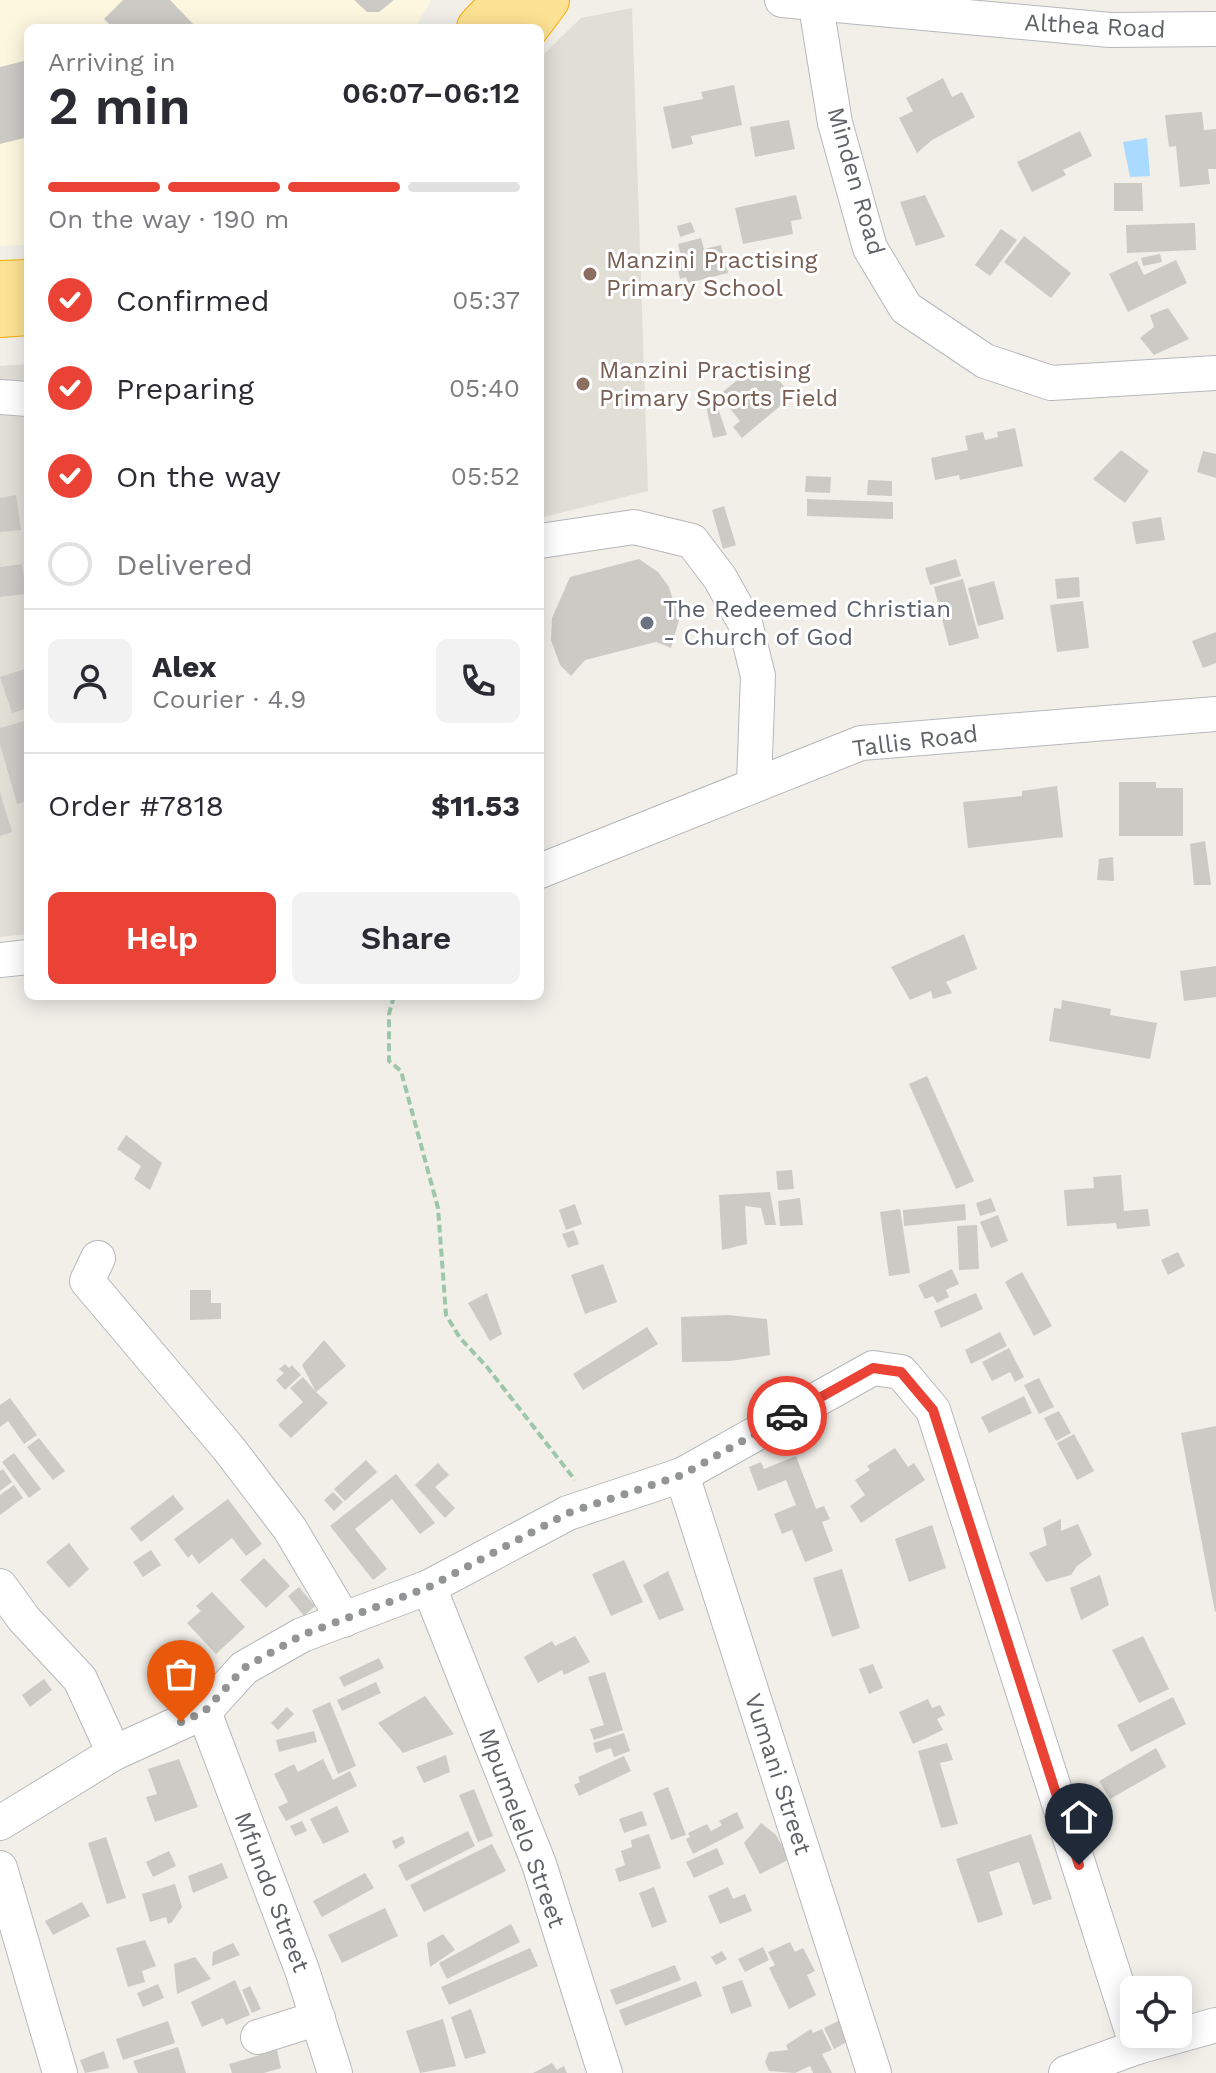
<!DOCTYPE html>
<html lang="en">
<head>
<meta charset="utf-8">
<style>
  :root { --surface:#fff; --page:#f2f2f3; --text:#2b2b33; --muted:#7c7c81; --line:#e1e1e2; --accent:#ea4335 }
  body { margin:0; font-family:"Work Sans",sans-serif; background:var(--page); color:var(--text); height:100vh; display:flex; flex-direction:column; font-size:30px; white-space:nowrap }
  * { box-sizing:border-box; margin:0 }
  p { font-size:26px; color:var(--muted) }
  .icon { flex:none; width:44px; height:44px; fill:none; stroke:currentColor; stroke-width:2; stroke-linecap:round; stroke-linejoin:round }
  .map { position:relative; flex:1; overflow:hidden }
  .side { position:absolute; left:24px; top:24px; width:520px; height:976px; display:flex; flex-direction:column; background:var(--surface); border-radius:12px; box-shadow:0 4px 20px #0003 }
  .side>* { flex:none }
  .tools { position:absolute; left:1120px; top:1976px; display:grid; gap:16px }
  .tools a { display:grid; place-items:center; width:72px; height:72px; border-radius:12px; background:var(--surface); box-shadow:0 4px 20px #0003; font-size:40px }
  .pin { position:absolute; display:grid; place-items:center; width:68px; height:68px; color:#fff; margin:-82px -34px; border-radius:50% 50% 50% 0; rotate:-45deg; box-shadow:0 0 8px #0007 }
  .pin .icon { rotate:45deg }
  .courier { position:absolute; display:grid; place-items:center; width:80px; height:80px; margin:-40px; border:6px solid #ea4335; border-radius:50%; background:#fff; color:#222; box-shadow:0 2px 10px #0007 }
  .overview em { font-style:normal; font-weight:600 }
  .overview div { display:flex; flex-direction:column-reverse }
  .overview { display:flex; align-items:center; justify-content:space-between; height:136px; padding:0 24px }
  h1 { font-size:52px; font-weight:600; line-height:60px }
  .bar { display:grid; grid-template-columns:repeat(4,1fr); gap:12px 8px; align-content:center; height:96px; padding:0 24px }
  .bar i { height:10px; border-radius:6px; background:var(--line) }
  .bar .current { background:var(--accent) }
  .bar p { grid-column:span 4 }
  .line { display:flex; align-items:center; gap:20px; padding:0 24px; border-top:2px solid var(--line) }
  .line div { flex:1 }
  .round { display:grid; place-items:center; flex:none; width:84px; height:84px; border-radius:12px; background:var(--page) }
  ol { padding:0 24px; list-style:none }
  li { display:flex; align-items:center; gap:24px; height:88px }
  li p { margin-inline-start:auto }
  li .icon { padding:8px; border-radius:50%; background:var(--accent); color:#fff; stroke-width:4 }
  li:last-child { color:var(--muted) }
  li i { width:44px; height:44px; border:4px solid var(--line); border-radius:50% }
  .button { display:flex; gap:16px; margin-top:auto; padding:16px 24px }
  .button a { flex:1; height:92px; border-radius:12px; background:var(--accent); color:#fff; font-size:32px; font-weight:600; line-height:92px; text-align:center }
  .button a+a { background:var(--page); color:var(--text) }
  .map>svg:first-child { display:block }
  .commercial { fill:#fef7e0 }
  .education { fill:#e1ded6 }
  .water { fill:#aadaff }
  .building { fill:#cccac5 }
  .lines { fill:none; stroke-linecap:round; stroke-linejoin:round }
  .minor-casing { stroke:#b5b8bc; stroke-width:36 }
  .highway-casing { stroke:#f9ab00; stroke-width:46 }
  .path { stroke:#9cc7a9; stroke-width:4; stroke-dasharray:8 4; stroke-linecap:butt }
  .minor { stroke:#fff; stroke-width:34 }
  .highway { stroke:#fde293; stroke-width:44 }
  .done { stroke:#929495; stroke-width:8; stroke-dasharray:0 14.4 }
  .route { stroke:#ea4335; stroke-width:10 }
  .education-dot { fill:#8d6e63; stroke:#fff; stroke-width:3 }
  .worship-dot { fill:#6b7280; stroke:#fff; stroke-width:3 }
  .labels { text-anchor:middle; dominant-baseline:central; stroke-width:6; stroke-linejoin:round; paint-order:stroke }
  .street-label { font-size:24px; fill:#5f6368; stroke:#fff }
  .education-label { font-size:24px; fill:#785e54; stroke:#fff; text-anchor:start }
  .worship-label { font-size:24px; fill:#5b616d; stroke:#fff; text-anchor:start }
</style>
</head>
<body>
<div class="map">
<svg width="1216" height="2073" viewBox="0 0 1216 2073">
  <rect width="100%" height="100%" fill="#f1efe8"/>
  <polygon class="commercial" points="0,0 431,0 415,28 28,28 28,245 0,246"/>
  <g class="education">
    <polygon points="632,8 648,491 540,518 540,58 581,18"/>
    <polygon points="28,364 28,934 0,937 0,366"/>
  </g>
  <polygon class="water" points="1147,138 1150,176 1130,177 1123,142"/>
  <g class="building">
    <polygon points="123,0 170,0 197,28 113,28 104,19"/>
    <polygon points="354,0 394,0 379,12 367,12"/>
    <polygon points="28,60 28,137 0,144 0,67"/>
    <polygon points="943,78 952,97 962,92 975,117 932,140 917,153 899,118 913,111 906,98"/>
    <polygon points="734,85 742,125 691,136 693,144 672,149 663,107 703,99 701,92"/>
    <polygon points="1202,112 1204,130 1216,129 1216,169 1208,169 1210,184 1180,187 1176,146 1169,147 1165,115"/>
    <polygon points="789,120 795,149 755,157 750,127"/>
    <polygon points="1080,131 1092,156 1063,170 1066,175 1032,192 1017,162"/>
    <polygon points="1114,183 1142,183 1143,211 1114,211"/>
    <polygon points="796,195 802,219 791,221 793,234 743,244 735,208"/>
    <polygon points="925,195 945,237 916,246 900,202"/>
    <polygon points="691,222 695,232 680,237 677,226"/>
    <polygon points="1195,223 1196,250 1127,253 1126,225"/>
    <polygon points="1001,229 1017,240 990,276 975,265"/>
    <polygon points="1024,236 1071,273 1051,298 1004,262"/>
    <polygon points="701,238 704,249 721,245 728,273 688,283 686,277 680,279 675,258 681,256 678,244"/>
    <polygon points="1160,254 1162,262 1143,266 1141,258"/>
    <polygon points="1176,260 1187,283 1128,312 1109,274 1137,261 1144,275"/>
    <polygon points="1168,308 1189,339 1154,355 1140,338 1154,327 1150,315"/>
    <polygon points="762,360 792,396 742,438 733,427 740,421 719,395"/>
    <polygon points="715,399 727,435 713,438 705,401"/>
    <polygon points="1015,428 1023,466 960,480 959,475 935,480 931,458 968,450 965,436 983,432 985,440 998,437 997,432"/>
    <polygon points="1121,450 1149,471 1125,503 1093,479"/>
    <polygon points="1203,451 1216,454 1216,478 1197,472"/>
    <polygon points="806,476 831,477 830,493 805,492"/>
    <polygon points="868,480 892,481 892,496 867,495"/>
    <polygon points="16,495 21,530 0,532 0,498"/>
    <polygon points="807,499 893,502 893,519 807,516"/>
    <polygon points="724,506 736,545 723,549 712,510"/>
    <polygon points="1161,517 1165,540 1136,544 1132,522"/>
    <polygon points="639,559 658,572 669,587 679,620 671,648 656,642 585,660 571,676 560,665 551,640 552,618 570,577"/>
    <polygon points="956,559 961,576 930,585 925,568"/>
    <polygon points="22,564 26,594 0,597 0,567"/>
    <polygon points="1079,577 1080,597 1057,599 1055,579"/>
    <polygon points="963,579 979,638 949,646 934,587"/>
    <polygon points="994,581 1004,619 978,626 968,588"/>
    <polygon points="1083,601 1089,648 1057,652 1050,605"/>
    <polygon points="1216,632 1216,663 1203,668 1192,641"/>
    <polygon points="28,668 28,708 12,713 0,677"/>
    <polygon points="28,720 28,801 17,804 0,744 0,728"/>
    <polygon points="1119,782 1156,782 1156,788 1183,788 1183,836 1119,836"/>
    <polygon points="1057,786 1063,837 968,848 963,802 1022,796 1022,791"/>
    <polygon points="0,792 12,832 0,836"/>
    <polygon points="1205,841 1211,885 1194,885 1190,844"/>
    <polygon points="1113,857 1114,881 1097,880 1099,859"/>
    <polygon points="964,934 977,969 946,982 952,993 933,999 931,991 910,1000 891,967"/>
    <polygon points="1216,966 1216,997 1184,1001 1180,971"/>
    <polygon points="1062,1000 1111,1009 1110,1015 1157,1023 1150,1059 1049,1041 1054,1008 1061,1009"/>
    <polygon points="927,1076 974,1181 956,1189 909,1084"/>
    <polygon points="126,1135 162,1163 150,1190 134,1179 141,1166 117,1149"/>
    <polygon points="792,1170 794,1189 778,1190 776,1171"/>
    <polygon points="1121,1175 1124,1211 1148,1209 1150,1226 1117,1229 1116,1223 1067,1226 1064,1190 1094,1188 1093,1177"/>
    <polygon points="770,1192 776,1225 765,1225 761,1208 745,1206 747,1244 722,1250 719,1195"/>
    <polygon points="800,1198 803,1225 780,1226 778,1201"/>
    <polygon points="991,1198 996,1211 980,1216 976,1203"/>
    <polygon points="575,1204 582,1224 566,1230 559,1210"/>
    <polygon points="965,1204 966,1220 904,1226 903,1210"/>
    <polygon points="900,1209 910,1273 889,1276 880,1212"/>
    <polygon points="998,1215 1008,1241 991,1248 980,1222"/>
    <polygon points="977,1225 979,1269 959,1270 957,1226"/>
    <polygon points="574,1230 579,1244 568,1248 562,1234"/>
    <polygon points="1178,1252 1185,1266 1168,1275 1161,1260"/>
    <polygon points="603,1264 617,1302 585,1314 571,1275"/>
    <polygon points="952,1269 959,1284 946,1290 949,1297 937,1303 933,1296 925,1299 918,1285"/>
    <polygon points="1022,1272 1052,1326 1034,1336 1005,1282"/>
    <polygon points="190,1290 211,1290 211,1303 221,1303 221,1319 190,1320"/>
    <polygon points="487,1293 502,1334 490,1341 468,1303"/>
    <polygon points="976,1293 983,1309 941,1328 934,1311"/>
    <polygon points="728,1315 767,1319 770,1355 730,1361 682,1362 681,1317"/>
    <polygon points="647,1327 658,1344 583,1390 573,1374"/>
    <polygon points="1000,1332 1007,1346 971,1364 965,1350"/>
    <polygon points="324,1340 346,1366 316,1392 328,1403 291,1438 278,1425 303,1402 290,1388 303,1377 316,1392 302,1365"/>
    <polygon points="1009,1348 1024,1377 1015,1382 1010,1372 992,1381 982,1362"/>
    <polygon points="285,1364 289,1368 292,1365 301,1375 285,1390 276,1380 284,1373 279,1369"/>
    <polygon points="1039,1378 1054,1407 1039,1414 1024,1385"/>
    <polygon points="1024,1396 1032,1413 989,1433 981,1417"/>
    <polygon points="10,1398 37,1435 24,1444 8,1421 0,1427 0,1405"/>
    <polygon points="1059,1411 1071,1433 1056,1441 1044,1418"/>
    <polygon points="1216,1426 1216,1611 1215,1612 1181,1433"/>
    <polygon points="1074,1434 1094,1471 1077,1480 1057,1443"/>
    <polygon points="39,1438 65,1471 53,1480 27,1447"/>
    <polygon points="895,1448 908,1467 914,1463 925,1480 861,1523 850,1506 865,1495 855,1480 870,1470 867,1466"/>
    <polygon points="14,1453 41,1489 29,1498 2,1462"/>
    <polygon points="796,1456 816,1509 824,1506 830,1519 822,1522 833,1551 805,1562 792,1530 782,1534 774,1514 796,1505 786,1480 758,1491 749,1467 761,1462 764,1469"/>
    <polygon points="366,1460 377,1472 345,1501 334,1489"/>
    <polygon points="438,1463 449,1475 435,1487 455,1508 445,1518 415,1485"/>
    <polygon points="3,1469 12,1482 0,1491 0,1471"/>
    <polygon points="396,1474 435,1523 420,1534 392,1499 355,1529 387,1569 373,1580 330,1526"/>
    <polygon points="14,1485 23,1498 0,1515 0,1495"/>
    <polygon points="333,1492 343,1502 334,1511 324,1500"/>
    <polygon points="173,1495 184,1509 141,1542 130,1528"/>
    <polygon points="228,1499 262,1544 246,1556 232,1538 199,1564 192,1554 188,1558 174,1539"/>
    <polygon points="1061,1519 1061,1531 1078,1524 1092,1555 1077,1566 1071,1575 1046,1582 1029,1553 1047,1545 1043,1528"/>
    <polygon points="932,1525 946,1568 909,1582 895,1539"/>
    <polygon points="69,1543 89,1569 69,1588 46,1562"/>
    <polygon points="151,1550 161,1565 143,1577 133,1562"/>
    <polygon points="264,1558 290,1586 266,1608 240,1580"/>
    <polygon points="624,1560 643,1602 611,1616 592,1574"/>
    <polygon points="842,1569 860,1628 832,1637 813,1578"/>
    <polygon points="668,1571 684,1610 659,1620 643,1585"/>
    <polygon points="1100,1575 1109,1605 1081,1620 1070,1588"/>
    <polygon points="299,1587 315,1606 304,1616 288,1596"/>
    <polygon points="212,1592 245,1627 216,1654 187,1623 201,1611 196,1606"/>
    <polygon points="575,1636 590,1662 564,1675 562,1670 538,1683 524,1657 552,1641 555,1646"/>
    <polygon points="1143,1636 1169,1689 1139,1703 1112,1650"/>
    <polygon points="379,1658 384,1668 344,1687 339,1677"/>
    <polygon points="873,1664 883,1688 869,1694 859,1669"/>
    <polygon points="605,1672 623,1730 594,1740 590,1729 604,1725 588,1677"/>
    <polygon points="44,1679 52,1690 30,1707 22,1695"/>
    <polygon points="376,1682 381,1693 342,1711 337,1700"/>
    <polygon points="425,1696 454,1734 403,1753 378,1723"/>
    <polygon points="1173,1697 1186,1724 1131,1752 1117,1725"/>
    <polygon points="928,1699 932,1708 940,1705 945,1715 937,1719 943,1730 913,1744 899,1712"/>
    <polygon points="330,1702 356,1766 338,1774 312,1710"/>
    <polygon points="287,1707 294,1714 278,1730 271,1723"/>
    <polygon points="314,1731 317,1742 279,1752 276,1740"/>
    <polygon points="624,1733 630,1751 614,1757 611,1748 596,1753 593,1743"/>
    <polygon points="947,1743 953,1760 940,1763 958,1824 941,1828 918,1751"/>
    <polygon points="1156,1748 1166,1767 1110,1799 1099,1781"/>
    <polygon points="446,1755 450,1772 424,1783 416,1767"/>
    <polygon points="624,1756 631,1771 579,1796 574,1785 580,1782 578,1777"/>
    <polygon points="179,1759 198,1807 155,1822 146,1797 157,1794 148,1769"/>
    <polygon points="323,1759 333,1780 350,1771 357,1786 286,1821 278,1807 288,1802 274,1774 294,1764 298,1772"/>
    <polygon points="668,1787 686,1835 671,1840 653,1793"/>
    <polygon points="474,1789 493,1836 478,1842 459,1795"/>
    <polygon points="337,1806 349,1832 323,1844 310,1819"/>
    <polygon points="642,1811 647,1825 624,1833 619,1819"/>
    <polygon points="737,1812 744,1828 693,1854 686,1839 690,1837 688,1833 707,1824 711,1831 722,1825 719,1821"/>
    <polygon points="302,1821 307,1831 295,1836 290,1826"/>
    <polygon points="761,1823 776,1835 790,1859 760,1874 744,1843"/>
    <polygon points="468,1831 475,1846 406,1881 398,1865"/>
    <polygon points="649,1834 661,1868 619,1882 615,1869 625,1865 621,1851 632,1847 631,1840"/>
    <polygon points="1031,1834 1052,1899 1033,1905 1019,1862 989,1872 1003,1915 978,1923 956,1859"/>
    <polygon points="403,1836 405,1843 395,1849 392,1841"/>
    <polygon points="106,1837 126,1898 107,1904 88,1843"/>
    <polygon points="492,1844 506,1871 424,1912 410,1885"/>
    <polygon points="717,1848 724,1864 694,1878 686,1862"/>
    <polygon points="169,1851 176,1866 153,1877 146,1862"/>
    <polygon points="222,1863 228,1878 193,1893 188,1876"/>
    <polygon points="365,1873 374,1888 322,1917 313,1901"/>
    <polygon points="175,1884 182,1907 172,1922 168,1924 166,1917 150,1922 142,1894"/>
    <polygon points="654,1887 667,1922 652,1928 639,1893"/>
    <polygon points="728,1887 733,1899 745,1894 752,1911 720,1924 708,1896"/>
    <polygon points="82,1902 90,1916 53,1935 45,1921"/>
    <polygon points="385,1908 398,1936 342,1963 328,1935"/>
    <polygon points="511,1924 520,1942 447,1979 439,1963"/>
    <polygon points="443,1934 455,1950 430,1967 427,1943"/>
    <polygon points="145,1940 156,1966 142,1971 145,1982 128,1987 116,1948"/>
    <polygon points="790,1942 795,1952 803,1948 815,1971 807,1975 816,1995 789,2009 769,1968 775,1965 768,1952"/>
    <polygon points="233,1943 240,1955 212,1966 213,1952"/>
    <polygon points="763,1947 769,1960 745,1972 738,1959"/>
    <polygon points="530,1948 538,1966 449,2005 441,1987"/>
    <polygon points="722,1951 727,1959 716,1965 711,1957"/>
    <polygon points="195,1957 211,1979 177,1994 174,1964"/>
    <polygon points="675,1965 681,1980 616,2005 610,1990"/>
    <polygon points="235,1980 250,2015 226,2025 223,2018 202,2027 191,2002"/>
    <polygon points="742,1980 752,2006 731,2014 722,1987"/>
    <polygon points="696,1981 702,1996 625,2026 619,2010"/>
    <polygon points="158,1984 164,1998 143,2007 137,1993"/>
    <polygon points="250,1986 261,2009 252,2013 242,1990"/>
    <polygon points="471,2009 486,2053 465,2059 451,2017"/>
    <polygon points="443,2019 456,2066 420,2073 406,2031"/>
    <polygon points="840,2020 847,2042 834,2049 824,2028"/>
    <polygon points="168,2021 175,2043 123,2060 116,2039"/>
    <polygon points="811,2029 813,2033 822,2029 832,2050 822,2054 832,2073 813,2073 810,2066 795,2073 769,2071 765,2062 769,2052 788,2050 786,2045"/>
    <polygon points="178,2047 186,2073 138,2073 133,2061"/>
    <polygon points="277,2050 281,2068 264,2073 232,2073 229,2064"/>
    <polygon points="104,2051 109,2068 85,2073 80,2060"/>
    <polygon points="552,2063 557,2070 564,2066 567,2073 533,2073"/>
  </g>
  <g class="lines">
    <g class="minor-casing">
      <g id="minor">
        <polyline points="782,0 1110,30 1216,29"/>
        <polyline points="816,6 835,123 870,248 906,308 985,361 1051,383 1216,373"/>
        <polyline points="0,397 28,399"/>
        <polyline points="540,541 634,527 692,541 720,578 745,623 758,676 754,784"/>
        <polyline points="540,871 861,743 1216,714"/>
        <polyline points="0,960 28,957"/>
        <polyline points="98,1258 87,1281 229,1449 290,1529 344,1620"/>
        <polyline points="682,1475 874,2073"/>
        <polyline points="0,1586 24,1619 80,1679 114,1753"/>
        <polyline points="429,1587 539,1864 605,2073"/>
        <polyline points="204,1712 302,1970 335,2073"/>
        <polyline points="0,1823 114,1753 204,1712 244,1668 302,1635 429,1587 568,1513 682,1475 873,1368 901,1372 933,1410 1137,2047"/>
        <polyline points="0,1868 60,2073"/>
        <polyline points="258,2037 318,2018"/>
        <polyline points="1066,2073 1137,2047 1216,2025"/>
      </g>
    </g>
    <g class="highway-casing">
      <g id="highway">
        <polyline points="479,28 505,0"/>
        <polyline points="526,28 547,0"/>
        <polyline points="0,283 28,282"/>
        <polyline points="0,315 28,313"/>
      </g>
    </g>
    <polyline class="path" points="394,996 389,1014 389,1061 401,1071 438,1208 446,1315 460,1338 487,1367 575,1480"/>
    <use href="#minor" class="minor"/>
    <use href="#highway" class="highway"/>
  </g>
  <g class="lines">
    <polyline class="done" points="181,1722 204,1712 244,1668 302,1635 429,1587 568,1513 682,1475 787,1416"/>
    <polyline class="route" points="787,1416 873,1368 901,1372 933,1410 1079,1865"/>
  </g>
  <g class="education-dot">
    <circle cx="590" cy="274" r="8"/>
    <circle cx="583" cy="384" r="8"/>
  </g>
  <circle class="worship-dot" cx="647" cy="623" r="8"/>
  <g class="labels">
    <g class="street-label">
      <text transform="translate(1095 26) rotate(3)">Althea Road</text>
      <text transform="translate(856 181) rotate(74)">Minden Road</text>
      <text transform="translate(915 741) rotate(-7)">Tallis Road</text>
      <text transform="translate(778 1774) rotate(72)">Vumani Street</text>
      <text transform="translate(522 1828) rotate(70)">Mpumelelo Street</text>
      <text transform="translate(272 1892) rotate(69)">Mfundo Street</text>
    </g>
    <g class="education-label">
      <text x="606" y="260">Manzini Practising<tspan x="606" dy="28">Primary School</tspan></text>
      <text x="599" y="370">Manzini Practising<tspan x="599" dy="28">Primary Sports Field</tspan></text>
    </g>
    <g class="worship-label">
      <text x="663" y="609">The Redeemed Christian<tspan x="663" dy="28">- Church of God</tspan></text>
    </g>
  </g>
</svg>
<div class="tools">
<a><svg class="icon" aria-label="locate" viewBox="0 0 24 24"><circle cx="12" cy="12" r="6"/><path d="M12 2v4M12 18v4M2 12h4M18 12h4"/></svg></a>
</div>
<div class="pin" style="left:181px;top:1722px;background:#ea580c"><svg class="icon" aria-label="bag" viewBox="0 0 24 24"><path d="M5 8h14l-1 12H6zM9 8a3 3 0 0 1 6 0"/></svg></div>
<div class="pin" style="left:1079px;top:1865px;background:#1f2937"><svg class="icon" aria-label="home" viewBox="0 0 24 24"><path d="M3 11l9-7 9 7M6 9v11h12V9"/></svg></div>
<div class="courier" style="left:787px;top:1416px"><svg class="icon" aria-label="car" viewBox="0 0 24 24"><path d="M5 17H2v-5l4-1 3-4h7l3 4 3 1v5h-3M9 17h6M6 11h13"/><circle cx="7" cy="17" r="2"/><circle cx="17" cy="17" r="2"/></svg></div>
<section class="side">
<div class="overview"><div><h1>2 min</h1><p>Arriving in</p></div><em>06:07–06:12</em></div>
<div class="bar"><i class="current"></i><i class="current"></i><i class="current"></i><i></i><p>On the way · 190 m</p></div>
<ol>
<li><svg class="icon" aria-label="check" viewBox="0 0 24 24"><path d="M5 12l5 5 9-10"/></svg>Confirmed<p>05:37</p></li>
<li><svg class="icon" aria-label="check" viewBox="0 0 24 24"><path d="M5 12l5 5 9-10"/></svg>Preparing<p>05:40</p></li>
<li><svg class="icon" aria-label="check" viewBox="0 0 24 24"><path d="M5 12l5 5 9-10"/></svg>On the way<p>05:52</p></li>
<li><i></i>Delivered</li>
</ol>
<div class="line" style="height:144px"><a class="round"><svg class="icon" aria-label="person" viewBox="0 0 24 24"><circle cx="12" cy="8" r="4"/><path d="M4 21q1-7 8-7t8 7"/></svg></a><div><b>Alex</b><p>Courier · 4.9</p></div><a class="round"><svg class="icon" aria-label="phone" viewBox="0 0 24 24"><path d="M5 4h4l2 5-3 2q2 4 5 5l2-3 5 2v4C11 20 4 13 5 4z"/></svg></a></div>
<div class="line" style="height:104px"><div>Order #7818</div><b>$11.53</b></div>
<div class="button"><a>Help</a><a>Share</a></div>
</section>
</div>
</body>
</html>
